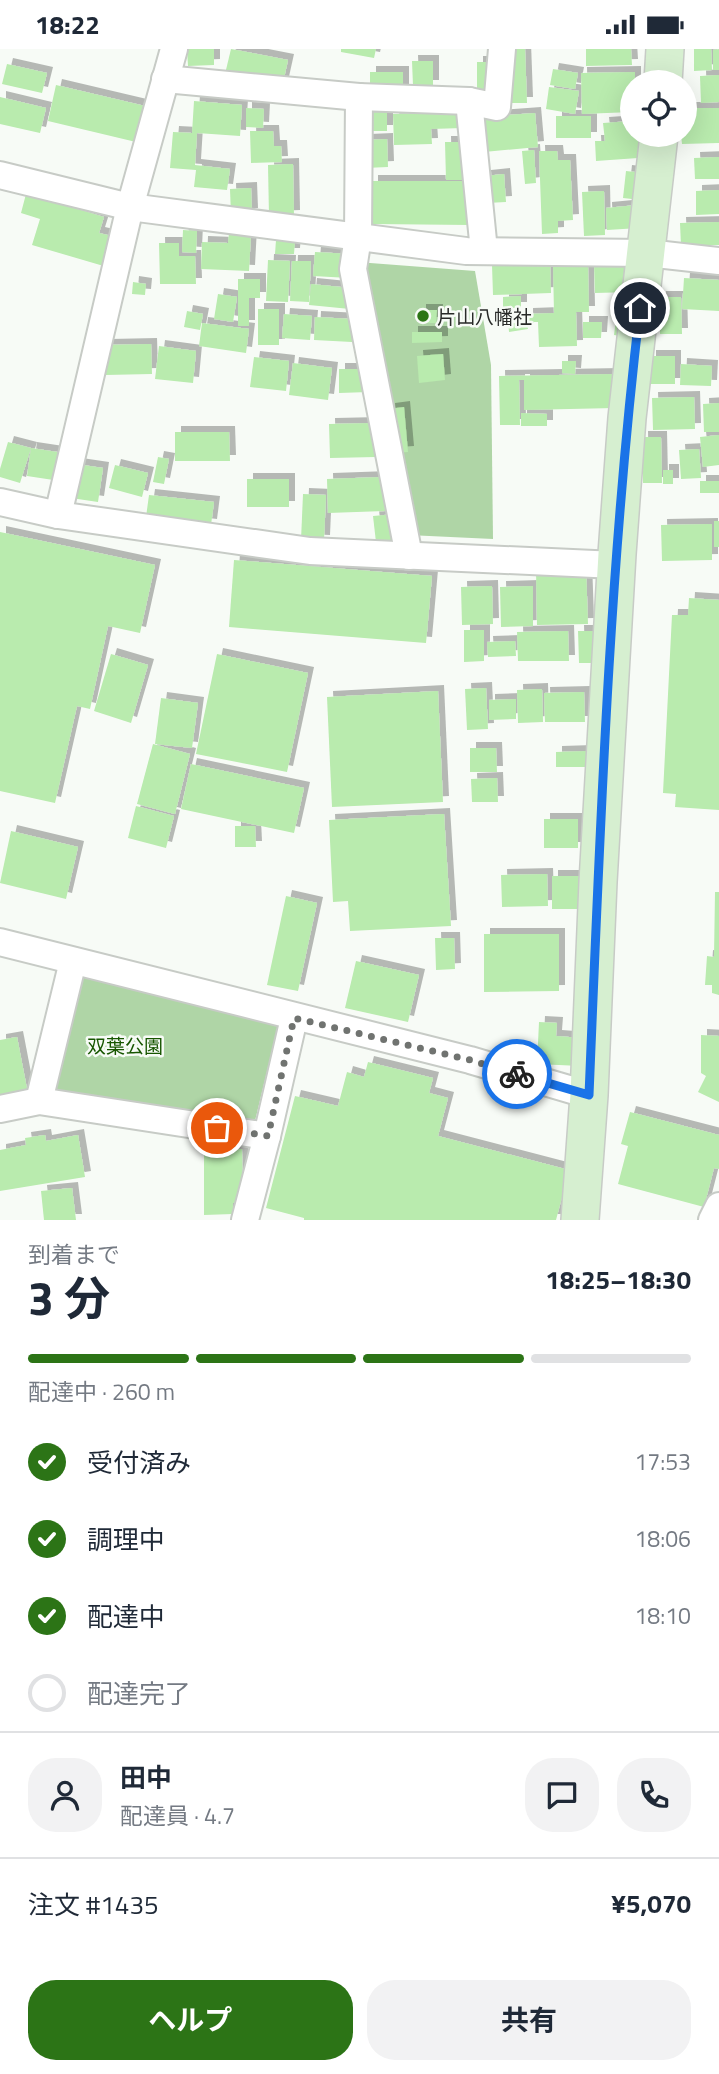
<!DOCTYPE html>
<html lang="ja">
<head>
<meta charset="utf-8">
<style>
  :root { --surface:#fff; --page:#f2f2f3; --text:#1f2937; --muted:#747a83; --line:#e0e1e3; --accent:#2c7416 }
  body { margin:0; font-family:"Titillium Web","Noto Sans JP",sans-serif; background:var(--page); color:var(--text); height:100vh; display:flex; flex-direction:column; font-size:26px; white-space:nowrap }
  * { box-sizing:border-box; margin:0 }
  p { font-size:23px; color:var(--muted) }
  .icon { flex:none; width:38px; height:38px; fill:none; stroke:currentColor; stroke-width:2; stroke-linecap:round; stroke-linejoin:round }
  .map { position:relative; height:1171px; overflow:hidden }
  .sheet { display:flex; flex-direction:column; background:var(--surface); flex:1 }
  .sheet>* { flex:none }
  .buttons { position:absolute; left:620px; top:21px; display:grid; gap:14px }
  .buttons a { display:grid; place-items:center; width:77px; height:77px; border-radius:50%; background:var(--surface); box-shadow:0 7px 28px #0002; font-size:35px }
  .pin { position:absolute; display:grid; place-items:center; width:60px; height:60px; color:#fff; margin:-30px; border:4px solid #fff; border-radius:50%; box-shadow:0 2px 7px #0007 }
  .courier { position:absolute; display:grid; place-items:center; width:70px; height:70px; margin:-35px; border:5px solid #1a73e8; border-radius:50%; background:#fff; color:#222; box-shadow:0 2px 9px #0007 }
  .headline em { font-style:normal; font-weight:700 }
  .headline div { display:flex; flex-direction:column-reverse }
  .headline { display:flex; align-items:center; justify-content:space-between; height:119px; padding:0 28px }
  h1 { font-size:46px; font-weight:700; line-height:52px }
  .bar { display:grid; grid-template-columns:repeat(4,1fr); gap:10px 7px; align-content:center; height:84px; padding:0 28px }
  .bar i { height:9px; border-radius:5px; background:var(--line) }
  .bar .selected { background:var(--accent) }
  .bar p { grid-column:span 4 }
  .line { display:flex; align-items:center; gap:18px; padding:0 28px; border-top:2px solid var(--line) }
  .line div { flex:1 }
  .round { display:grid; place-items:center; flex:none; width:74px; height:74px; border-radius:28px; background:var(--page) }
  ol { padding:0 28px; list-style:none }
  li { display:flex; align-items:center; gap:21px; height:77px }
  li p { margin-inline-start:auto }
  li .icon { padding:7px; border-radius:50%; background:var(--accent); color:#fff; stroke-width:4 }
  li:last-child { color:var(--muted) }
  li i { width:38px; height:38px; border:4px solid var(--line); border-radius:50% }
  .action { display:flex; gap:14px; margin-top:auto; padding:14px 28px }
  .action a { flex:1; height:80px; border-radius:28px; background:var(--accent); color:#fff; font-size:28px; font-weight:700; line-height:80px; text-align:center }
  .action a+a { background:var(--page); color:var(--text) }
  .status { display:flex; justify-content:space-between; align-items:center; height:49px; padding:0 35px; background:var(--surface); direction:ltr }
  .status svg { height:19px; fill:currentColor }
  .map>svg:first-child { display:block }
  .green { fill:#afd5a6 }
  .building { fill:#b9ebae; filter:url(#shadow) }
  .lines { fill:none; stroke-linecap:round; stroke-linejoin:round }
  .street-casing { stroke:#c7cbc6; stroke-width:30 }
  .secondary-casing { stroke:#c7cbc6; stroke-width:40 }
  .street { stroke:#fff; stroke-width:26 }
  .secondary { stroke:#d6efd0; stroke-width:37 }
  .done { stroke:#707370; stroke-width:7; stroke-dasharray:0 12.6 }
  .route { stroke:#1a73e8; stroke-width:9 }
  .poi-dot { fill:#2c7416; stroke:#f7fbf6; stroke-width:2.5 }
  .labels { text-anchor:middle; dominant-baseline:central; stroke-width:5; stroke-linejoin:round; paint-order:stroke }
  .poi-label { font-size:19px; fill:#282a28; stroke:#f7fbf6; text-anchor:start }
  .park-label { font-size:19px; fill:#175600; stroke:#f7fbf6 }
</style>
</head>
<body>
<div class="status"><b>18:22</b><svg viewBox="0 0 49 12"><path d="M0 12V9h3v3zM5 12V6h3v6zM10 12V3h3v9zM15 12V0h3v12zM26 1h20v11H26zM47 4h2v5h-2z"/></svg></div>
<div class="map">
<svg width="719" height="1171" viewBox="0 0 719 1171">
  <defs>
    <filter id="shadow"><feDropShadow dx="6" dy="-6" stdDeviation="0" flood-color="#0004"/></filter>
  </defs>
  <rect width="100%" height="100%" fill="#f7fbf6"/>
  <g class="green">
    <polygon points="357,213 475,222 491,316 493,490 408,486"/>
    <polygon points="78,923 278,977 254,1076 49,1045"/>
  </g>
  <g class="building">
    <polygon points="187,0 214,0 214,16 188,17"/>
    <polygon points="231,0 288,11 282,38 225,25"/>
    <polygon points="341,0 376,0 374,9 341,3"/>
    <polygon points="504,0 525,0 527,54 505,54"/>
    <polygon points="586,0 631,0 632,16 586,17"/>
    <polygon points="694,0 711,0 712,21 694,22"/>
    <polygon points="719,0 719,21 713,21 713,1"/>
    <polygon points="412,12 433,12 433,37 413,37"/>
    <polygon points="477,13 496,13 496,47 477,46"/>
    <polygon points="7,15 47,24 42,44 2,35"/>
    <polygon points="553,20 578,24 575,40 550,36"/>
    <rect x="370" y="23" width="33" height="20"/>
    <polygon points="635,23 635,33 632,33 632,63 582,65 581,24"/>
    <polygon points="719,26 719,53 701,54 700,27"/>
    <polygon points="56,36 145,57 136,93 48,72"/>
    <polygon points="549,38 579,42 575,65 546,60"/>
    <polygon points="0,48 46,59 40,84 0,75"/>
    <polygon points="194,52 242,56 240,87 197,84 195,116 230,120 227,141 194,138 196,121 170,119 173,83 192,84"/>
    <polygon points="246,59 264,60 263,79 246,78"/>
    <polygon points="684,59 719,59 719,94 682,95 681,86 684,86"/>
    <rect x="368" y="61" width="19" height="21"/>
    <polygon points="463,63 463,79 431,80 432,95 394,96 393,65"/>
    <polygon points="535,64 538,98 484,103 481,68"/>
    <rect x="556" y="67" width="35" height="22"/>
    <polygon points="632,72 632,86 651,86 652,108 596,112 595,92 605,92 603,74"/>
    <polygon points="250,82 273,82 274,97 281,97 282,113 251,114"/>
    <polygon points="387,90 388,118 365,119 364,91"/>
    <polygon points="445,93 470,93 471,131 446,131"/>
    <polygon points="534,101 536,134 525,135 522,102"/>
    <polygon points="539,102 557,102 558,111 570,111 573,171 558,172 558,184 542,185"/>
    <polygon points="719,108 719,130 695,130 694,109"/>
    <polygon points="293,115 294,167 269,168 268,116"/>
    <polygon points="626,122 644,124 641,151 623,149"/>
    <polygon points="504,125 506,153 487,154 485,127"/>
    <polygon points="372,132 472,132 471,176 372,175"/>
    <polygon points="251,139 252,165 231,166 230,140"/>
    <polygon points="719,141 719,165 696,166 696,142"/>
    <polygon points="604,142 605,186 584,187 582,143"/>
    <polygon points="26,145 104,168 99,184 116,188 107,218 32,196 40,170 21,164"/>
    <polygon points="637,156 639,179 607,181 606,159"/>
    <polygon points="719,173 719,196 681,197 680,174"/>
    <polygon points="183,181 197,182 196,204 182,203"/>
    <polygon points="229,184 251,185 249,222 201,220 202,193 228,194"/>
    <polygon points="276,191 295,192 294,205 275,205"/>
    <polygon points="159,194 179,194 179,207 195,207 196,235 160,235"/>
    <polygon points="315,203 351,205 349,229 313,227"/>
    <polygon points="268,211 290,212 288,253 266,252"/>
    <polygon points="292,212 311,212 309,253 290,252"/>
    <polygon points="550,214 551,244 493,246 492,216"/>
    <polygon points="632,215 632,243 595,244 594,216"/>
    <polygon points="588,216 589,263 576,263 577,297 539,298 538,273 527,273 527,265 554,264 553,217"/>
    <polygon points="684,229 719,231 719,262 682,260"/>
    <polygon points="238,230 260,230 260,249 249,249 249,277 238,277"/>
    <polygon points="133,233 146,235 145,246 132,245"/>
    <polygon points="311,235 351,239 350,260 309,256"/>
    <polygon points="218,245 237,248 233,273 214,270"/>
    <polygon points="619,246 639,249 634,289 614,286"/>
    <polygon points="521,247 521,259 503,259 503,248"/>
    <polygon points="660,248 681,248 682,285 660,285"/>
    <rect x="258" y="260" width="21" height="36"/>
    <polygon points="420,261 437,261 436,274 420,274"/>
    <polygon points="187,262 203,265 200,281 184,278"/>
    <polygon points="284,265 312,267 310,291 282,289"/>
    <polygon points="315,268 353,270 352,293 314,291"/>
    <polygon points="526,270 528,280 509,283 508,272"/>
    <polygon points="583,273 602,273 601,289 583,289"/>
    <polygon points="202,274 249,280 246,304 199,297"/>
    <polygon points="412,283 442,283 442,293 412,294"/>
    <polygon points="151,295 152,325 105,326 104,296"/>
    <polygon points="159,297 196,302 193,334 155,330"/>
    <polygon points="443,305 445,331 419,334 417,307"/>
    <rect x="650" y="307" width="25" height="28"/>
    <polygon points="254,308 289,312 286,342 250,338"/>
    <polygon points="562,312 576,312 575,325 562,324"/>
    <polygon points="293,314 332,319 328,351 289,346"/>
    <polygon points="681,315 712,317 711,337 680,336"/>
    <polygon points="339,320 369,320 369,343 339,344"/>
    <polygon points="615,325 615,359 524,361 524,331 519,331 520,376 500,376 499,327"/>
    <polygon points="694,348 695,380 653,381 652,349"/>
    <polygon points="719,354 719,383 704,383 703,355"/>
    <polygon points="404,358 408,403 393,404 389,360"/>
    <polygon points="521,364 547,365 547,377 521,377"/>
    <polygon points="374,374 376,408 330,409 329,375"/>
    <polygon points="175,383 229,383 230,412 175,412"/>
    <polygon points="719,386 719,416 703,418 700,388"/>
    <polygon points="642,388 661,388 662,434 643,434"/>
    <polygon points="8,393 31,399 20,434 0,428 0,420"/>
    <polygon points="31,399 64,404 60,432 27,427"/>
    <polygon points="699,400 701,429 681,430 679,401"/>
    <polygon points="158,408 169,410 164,435 153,433"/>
    <polygon points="76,415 103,419 98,453 71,449"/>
    <polygon points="115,416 148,424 142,448 109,439"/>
    <rect x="663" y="421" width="10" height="14"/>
    <polygon points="383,428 385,462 328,464 327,430"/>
    <rect x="247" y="430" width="42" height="28"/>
    <rect x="700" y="432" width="19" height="12"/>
    <polygon points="303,445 326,446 324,492 301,491"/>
    <polygon points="149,446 214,453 211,476 146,468"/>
    <polygon points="396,465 399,500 377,502 373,467"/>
    <rect x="714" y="472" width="5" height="26"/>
    <polygon points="712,475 712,511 662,512 661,476"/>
    <polygon points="0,483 155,516 140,584 108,577 90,660 77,657 55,754 0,742"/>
    <polygon points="234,511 432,527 426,594 229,578"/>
    <polygon points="586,519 588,575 537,576 536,520"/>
    <polygon points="492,537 493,575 462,576 461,538"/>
    <polygon points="533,537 533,577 501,578 500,538"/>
    <polygon points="689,549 719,551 719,761 675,758 676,745 663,744 672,566 688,566"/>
    <polygon points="464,581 484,581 484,612 464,613"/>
    <polygon points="568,582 569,612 518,612 517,583"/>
    <polygon points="578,582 602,582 602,614 579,614"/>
    <polygon points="515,592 516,607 488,608 487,593"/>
    <polygon points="111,605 148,616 131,674 94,662"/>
    <polygon points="217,605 308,624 287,723 196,705"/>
    <polygon points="486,639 488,680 467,681 465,640"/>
    <polygon points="542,640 543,673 518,674 517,641"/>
    <polygon points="438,642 443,753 332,758 327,648"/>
    <polygon points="584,643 585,673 545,673 544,644"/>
    <polygon points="161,649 198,654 192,699 155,695"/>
    <polygon points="516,650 516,670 489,671 489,651"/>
    <polygon points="153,695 190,705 175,765 137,755"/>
    <polygon points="470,699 496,699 497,723 470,723"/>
    <polygon points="587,702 587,718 556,718 556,703"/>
    <polygon points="191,715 304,739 294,784 181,760"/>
    <polygon points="497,729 498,753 472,753 471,730"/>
    <polygon points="136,757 174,767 166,799 128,789"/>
    <polygon points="444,765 451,877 350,882 348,852 333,853 329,771"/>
    <rect x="544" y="770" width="34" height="29"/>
    <polygon points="235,777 255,777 256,798 235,798"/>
    <polygon points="11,782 78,798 66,850 0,834"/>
    <polygon points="547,825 548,857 502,858 501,826"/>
    <rect x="552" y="827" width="28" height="33"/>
    <polygon points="715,843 719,843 719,946 712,944 712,936 705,936 707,907 714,908"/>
    <polygon points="286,847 317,854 298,942 267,936"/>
    <polygon points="484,885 559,885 559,942 484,943"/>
    <polygon points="435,889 454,889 455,920 436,921"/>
    <polygon points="356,912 419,926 408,973 345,959"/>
    <polygon points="539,973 557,974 556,987 582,989 580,1017 537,1015"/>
    <polygon points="701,986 719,987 719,1053 698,1043 706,1027 701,1024"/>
    <polygon points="17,988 28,1045 0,1051 0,991"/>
    <polygon points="368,1013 433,1029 429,1044 448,1049 438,1087 569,1121 556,1171 304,1171 304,1169 266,1159 295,1047 338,1057 347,1023 364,1028"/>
    <polygon points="630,1063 719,1086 719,1120 714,1119 704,1158 618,1135 628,1097 621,1095"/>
    <polygon points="45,1086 46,1092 78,1086 85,1128 0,1142 0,1101 26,1096 25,1089"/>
    <polygon points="242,1100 243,1154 233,1154 233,1165 204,1166 204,1101"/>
    <polygon points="72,1139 76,1171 44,1171 41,1142"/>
  </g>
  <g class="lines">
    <g class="street-casing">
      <g id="street">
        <polyline points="165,30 359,48"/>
        <polyline points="0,126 130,158 466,202 647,204 719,212"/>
        <polyline points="484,202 469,52 497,58 502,0"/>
        <polyline points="0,453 58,466 310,502 616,516"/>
        <polyline points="58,466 130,158 174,0"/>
        <polyline points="409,507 353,220 358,188 359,48 469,52"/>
        <polyline points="0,893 470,1011 589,1046"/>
        <polyline points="39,1052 73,912"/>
        <polyline points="0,1060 39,1052 267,1087"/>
        <polyline points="245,1171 267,1087 294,969"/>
        <polyline points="712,1171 719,1157"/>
      </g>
    </g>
    <g class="secondary-casing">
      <g id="secondary">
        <polyline points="663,33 665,0"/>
        <polyline points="580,1171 589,1046 598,833 617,505 627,369 659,86"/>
      </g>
    </g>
    <use href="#street" class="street"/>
    <use href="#secondary" class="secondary"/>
  </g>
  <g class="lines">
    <polyline class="done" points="217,1079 268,1087 294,969 470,1011 517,1025"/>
    <path class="route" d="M 517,1025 L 589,1046 C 600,784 609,520 640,259"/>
  </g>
  <circle class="poi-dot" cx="423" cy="267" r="7"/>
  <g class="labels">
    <g class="poi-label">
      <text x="437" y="267">片山八幡社</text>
    </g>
    <g class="park-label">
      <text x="125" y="996">双葉公園</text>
    </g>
  </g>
</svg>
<div class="buttons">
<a><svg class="icon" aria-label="locate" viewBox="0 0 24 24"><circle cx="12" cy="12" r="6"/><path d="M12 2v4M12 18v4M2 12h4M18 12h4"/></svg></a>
</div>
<div class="pin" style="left:217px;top:1079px;background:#ea580c"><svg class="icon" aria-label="bag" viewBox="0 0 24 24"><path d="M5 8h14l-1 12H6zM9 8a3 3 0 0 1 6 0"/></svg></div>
<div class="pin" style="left:640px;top:259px;background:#1f2937"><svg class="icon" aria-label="home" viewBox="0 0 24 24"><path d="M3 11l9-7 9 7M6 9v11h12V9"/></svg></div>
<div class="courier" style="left:517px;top:1025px"><svg class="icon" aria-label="bike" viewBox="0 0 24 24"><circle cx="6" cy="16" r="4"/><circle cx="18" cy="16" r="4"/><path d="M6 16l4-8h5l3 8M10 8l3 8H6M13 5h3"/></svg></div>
</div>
<section class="sheet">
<div class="headline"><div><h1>3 分</h1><p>到着まで</p></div><em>18:25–18:30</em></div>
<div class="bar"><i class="selected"></i><i class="selected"></i><i class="selected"></i><i></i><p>配達中 · 260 m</p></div>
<ol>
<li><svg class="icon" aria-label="check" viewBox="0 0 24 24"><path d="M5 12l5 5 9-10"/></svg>受付済み<p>17:53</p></li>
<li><svg class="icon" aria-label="check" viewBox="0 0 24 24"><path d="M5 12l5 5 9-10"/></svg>調理中<p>18:06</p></li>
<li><svg class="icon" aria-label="check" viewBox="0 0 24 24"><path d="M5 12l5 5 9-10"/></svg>配達中<p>18:10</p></li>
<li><i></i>配達完了</li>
</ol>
<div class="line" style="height:126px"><a class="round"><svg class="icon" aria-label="person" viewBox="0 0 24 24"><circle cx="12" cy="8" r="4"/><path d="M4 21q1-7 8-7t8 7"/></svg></a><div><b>田中</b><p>配達員 · 4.7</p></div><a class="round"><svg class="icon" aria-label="chat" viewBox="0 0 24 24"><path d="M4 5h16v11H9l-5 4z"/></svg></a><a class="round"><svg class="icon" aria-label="phone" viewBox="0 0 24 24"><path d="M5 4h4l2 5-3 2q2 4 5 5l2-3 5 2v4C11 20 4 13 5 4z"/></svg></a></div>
<div class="line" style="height:91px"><div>注文 #1435</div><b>¥5,070</b></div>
<div class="action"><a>ヘルプ</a><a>共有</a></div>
</section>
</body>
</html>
